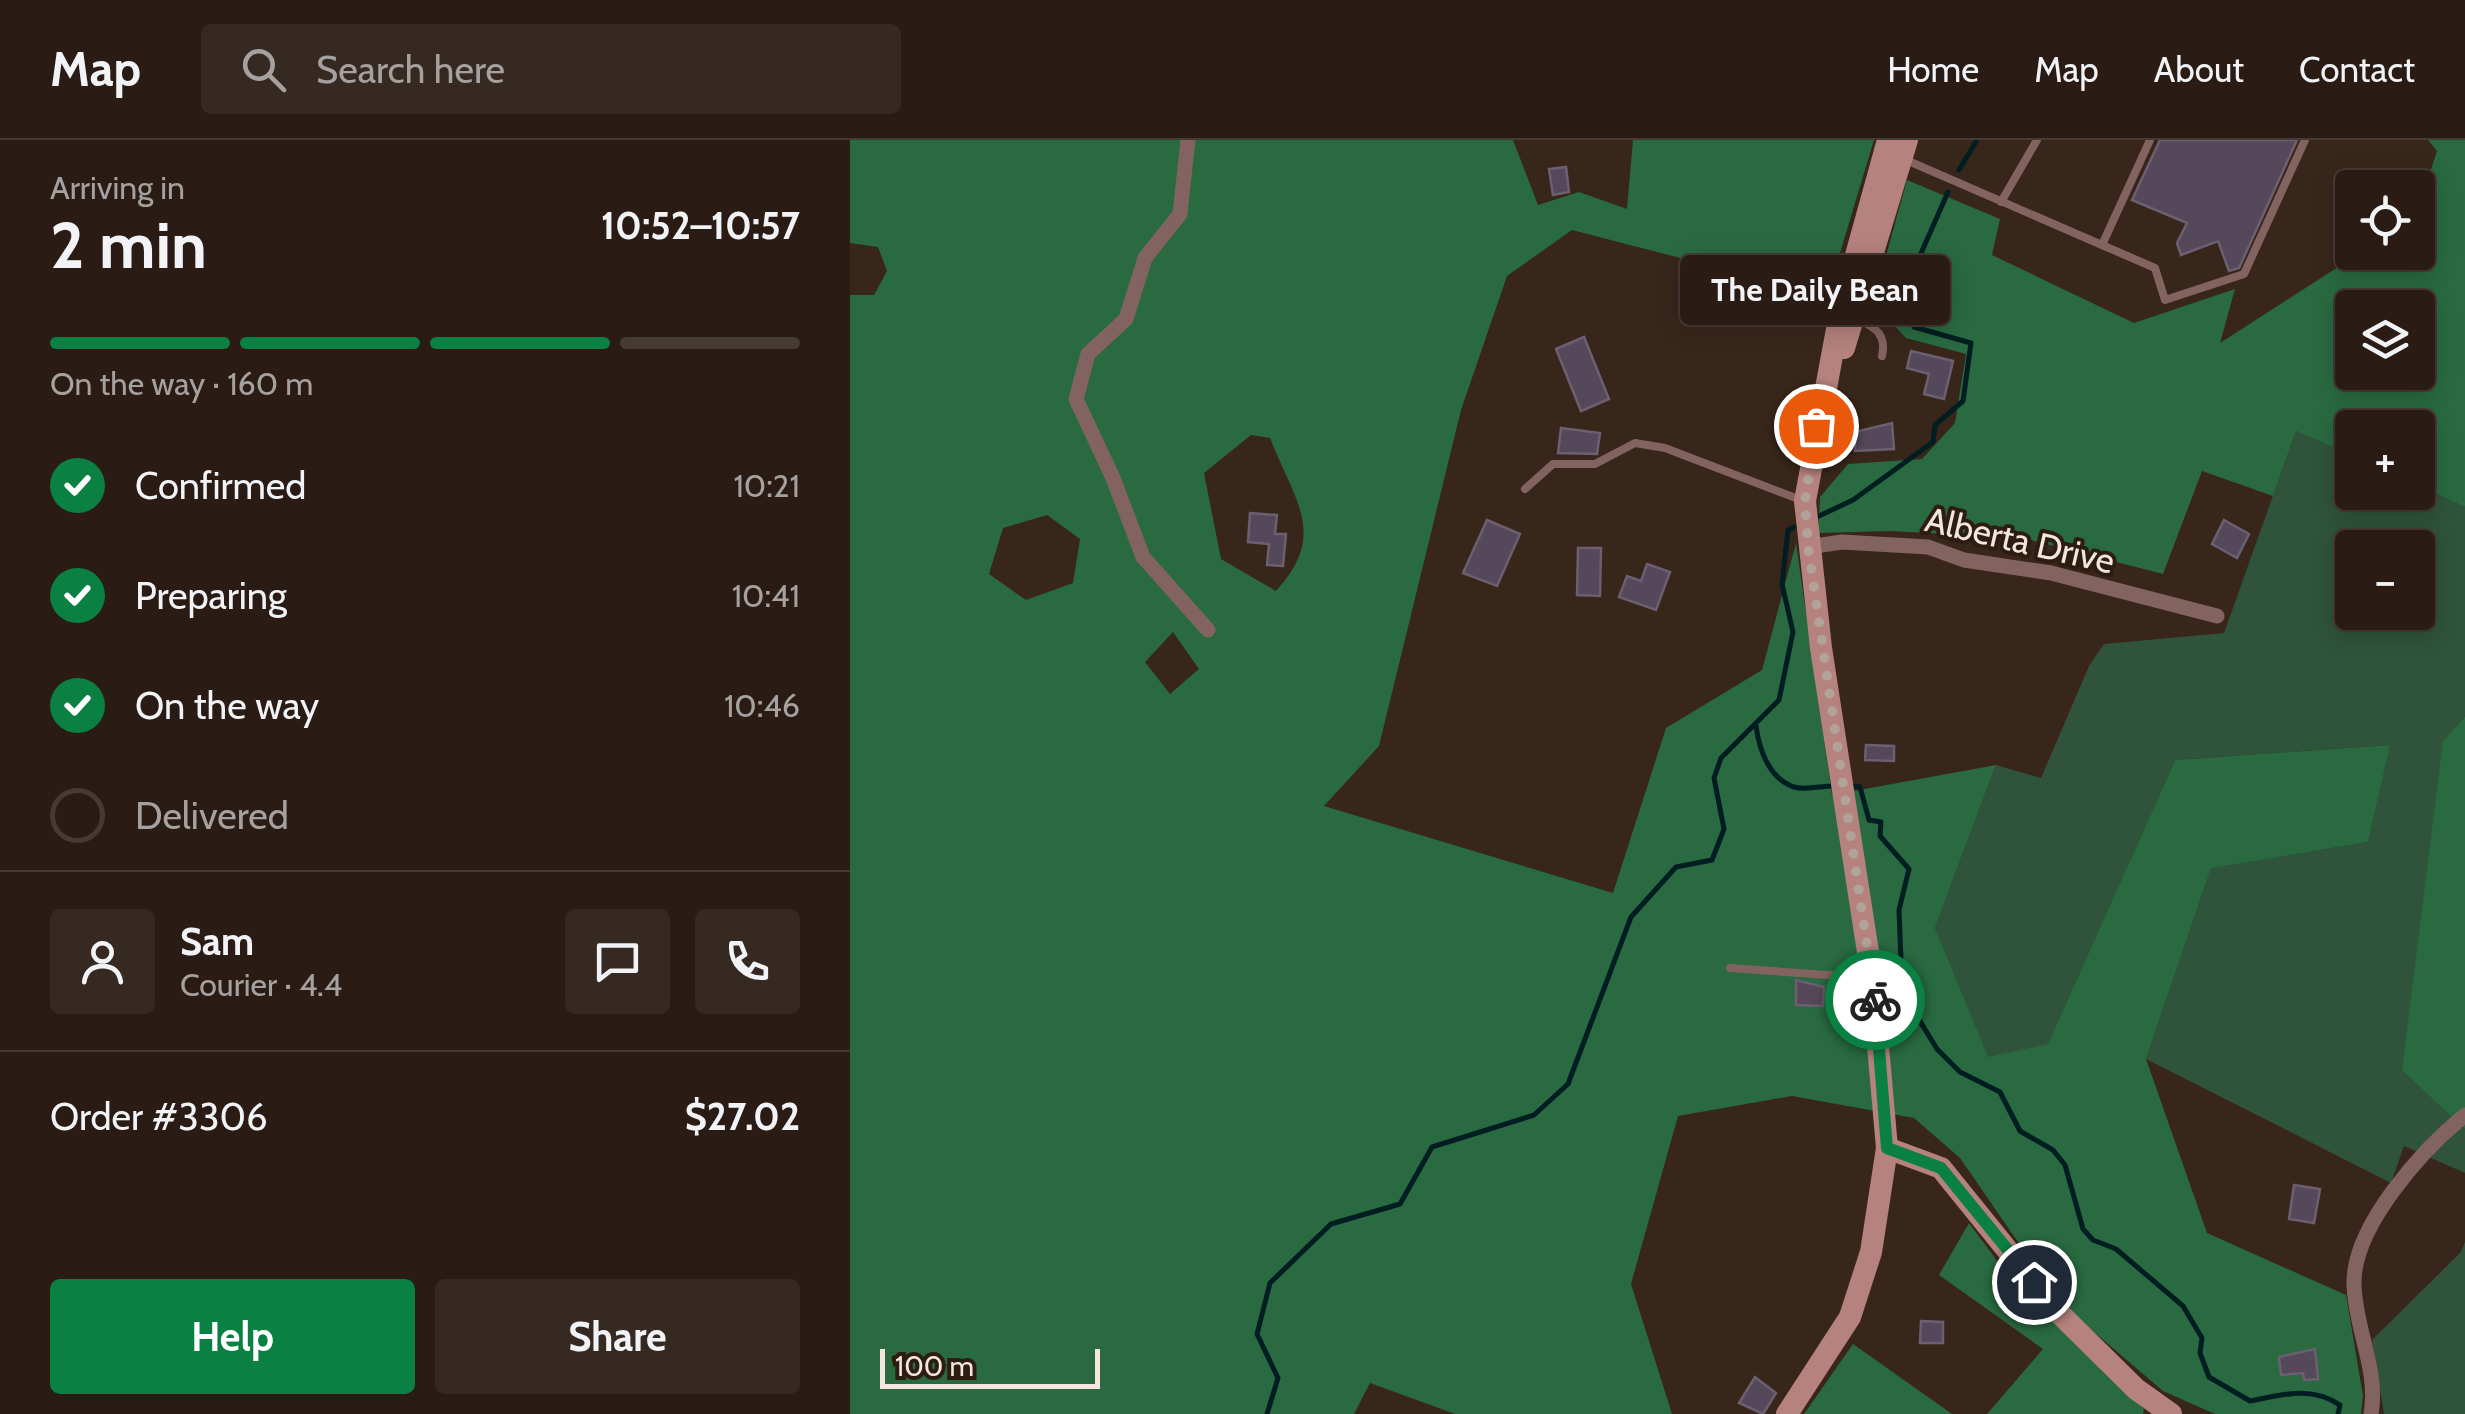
<!DOCTYPE html>
<html lang="en">
<head>
<meta charset="utf-8">
<style>
  :root { --surface:#2a1c14; --page:#362922; --text:#f1f3f6; --muted:#a5a1a0; --line:#463a34; --accent:#0b8043 }
  body { margin:0; font-family:Cabin,sans-serif; background:var(--page); color:var(--text); height:100vh; display:flex; flex-direction:column; font-size:38px; white-space:nowrap }
  * { box-sizing:border-box; margin:0 }
  p { font-size:32px; color:var(--muted) }
  .icon { flex:none; width:55px; height:55px; fill:none; stroke:currentColor; stroke-width:2; stroke-linecap:round; stroke-linejoin:round }
  .map { position:relative; flex:1; overflow:hidden }
  .drawer { display:flex; flex-direction:column; background:var(--surface); width:850px }
  .drawer>* { flex:none }
  .tools { position:absolute; left:1485px; top:30px; display:grid; gap:20px }
  .tools a { display:grid; place-items:center; width:100px; height:100px; border-radius:10px; background:var(--surface); box-shadow:0 5px 25px #0003,0 0 0 2px var(--line); font-size:50px }
  .scale { position:absolute; left:30px; bottom:25px; width:220px; box-sizing:border-box; padding-left:10px; border:5px solid #f2e6de; border-top:0; font-size:28px; line-height:35px; white-space:nowrap; color:#f2e6de; -webkit-text-stroke:8px #2d1c10; paint-order:stroke }
  .pin { position:absolute; display:grid; place-items:center; width:85px; height:85px; color:#fff; margin:-42px; border:5px solid #fff; border-radius:50%; box-shadow:0 2px 10px #0007 }
  .courier { position:absolute; display:grid; place-items:center; width:100px; height:100px; margin:-50px; border:8px solid #0b8043; border-radius:50%; background:#fff; color:#222; box-shadow:0 2px 12px #0007 }
  .bubble { position:absolute; height:70px; border-radius:10px; background:var(--surface); box-shadow:0 5px 25px #0003,0 0 0 2px var(--line); font-size:32px; font-weight:800; line-height:70px; text-align:center }
  .summary em { font-style:normal; font-weight:800 }
  .summary div { display:flex; flex-direction:column-reverse }
  .summary { display:flex; align-items:center; justify-content:space-between; height:170px; padding:0 50px }
  h1 { font-size:65px; font-weight:800; line-height:75px }
  .bar { display:grid; grid-template-columns:repeat(4,1fr); gap:15px 10px; align-content:center; height:120px; padding:0 50px }
  .bar i { height:12px; border-radius:8px; background:var(--line) }
  .bar .selected { background:var(--accent) }
  .bar p { grid-column:span 4 }
  .line { display:flex; align-items:center; gap:25px; padding:0 50px; border-top:2px solid var(--line) }
  .line div { flex:1 }
  .round { display:grid; place-items:center; flex:none; width:105px; height:105px; border-radius:10px; background:var(--page) }
  ol { padding:0 50px; list-style:none }
  li { display:flex; align-items:center; gap:30px; height:110px }
  li p { margin-inline-start:auto }
  li .icon { padding:10px; border-radius:50%; background:var(--accent); color:#fff; stroke-width:4 }
  li:last-child { color:var(--muted) }
  li i { width:55px; height:55px; border:5px solid var(--line); border-radius:50% }
  .button { display:flex; gap:20px; margin-top:auto; padding:20px 50px }
  .button a { flex:1; height:115px; border-radius:10px; background:var(--accent); color:#fff; font-size:40px; font-weight:800; line-height:115px; text-align:center }
  .button a+a { background:var(--page); color:var(--text) }
  header { display:flex; align-items:center; gap:60px; box-sizing:border-box; height:140px; padding:0 50px; background:var(--surface); border-bottom:2px solid var(--line) }
  header strong { font-size:48px }
  nav { display:flex; gap:55px; margin-inline-start:auto; font-size:35px }
  .search { width:700px; height:90px; background:var(--page); display:flex; align-items:center; gap:25px; box-sizing:border-box; padding:0 35px; border-radius:10px; color:var(--muted); font-size:38px }
  main { display:flex; flex:1; min-height:0 }
  .map>svg:first-child { display:block }
  .green { fill:#2f533b; fill-rule:evenodd }
  .forest { fill:#296a41; fill-rule:evenodd }
  .lines { fill:none; stroke-linecap:round; stroke-linejoin:round }
  .stream { stroke:#001e21; stroke-width:5 }
  .building { fill:#55485a; stroke:#6d5f72; stroke-width:2.5 }
  .lane { stroke:#83635f; stroke-width:8 }
  .street { stroke:#83635f; stroke-width:15 }
  .secondary { stroke:#b5827d; stroke-width:22 }
  .done { stroke:#b1a399; stroke-width:10; stroke-dasharray:0 18 }
  .route { stroke:#0b8043; stroke-width:12 }
  .labels { text-anchor:middle; dominant-baseline:central; stroke-width:8; stroke-linejoin:round; paint-order:stroke }
  .street-label { font-size:35px; fill:#f2e6de; stroke:#2d1c10 }
</style>
</head>
<body>
<header>
<strong>Map</strong>
<div class="search"><svg class="icon" aria-label="search" viewBox="0 0 24 24"><circle cx="10" cy="10" r="6"/><path d="M15 15l6 6"/></svg>Search here</div>
<nav><a>Home</a><a>Map</a><a>About</a><a>Contact</a></nav>
</header>
<main>
<section class="drawer">
<div class="summary"><div><h1>2 min</h1><p>Arriving in</p></div><em>10:52–10:57</em></div>
<div class="bar"><i class="selected"></i><i class="selected"></i><i class="selected"></i><i></i><p>On the way · 160 m</p></div>
<ol>
<li><svg class="icon" aria-label="check" viewBox="0 0 24 24"><path d="M5 12l5 5 9-10"/></svg>Confirmed<p>10:21</p></li>
<li><svg class="icon" aria-label="check" viewBox="0 0 24 24"><path d="M5 12l5 5 9-10"/></svg>Preparing<p>10:41</p></li>
<li><svg class="icon" aria-label="check" viewBox="0 0 24 24"><path d="M5 12l5 5 9-10"/></svg>On the way<p>10:46</p></li>
<li><i></i>Delivered</li>
</ol>
<div class="line" style="height:180px"><a class="round"><svg class="icon" aria-label="person" viewBox="0 0 24 24"><circle cx="12" cy="8" r="4"/><path d="M4 21q1-7 8-7t8 7"/></svg></a><div><b>Sam</b><p>Courier · 4.4</p></div><a class="round"><svg class="icon" aria-label="chat" viewBox="0 0 24 24"><path d="M4 5h16v11H9l-5 4z"/></svg></a><a class="round"><svg class="icon" aria-label="phone" viewBox="0 0 24 24"><path d="M5 4h4l2 5-3 2q2 4 5 5l2-3 5 2v4C11 20 4 13 5 4z"/></svg></a></div>
<div class="line" style="height:130px"><div>Order #3306</div><b>$27.02</b></div>
<div class="button"><a>Help</a><a>Share</a></div>
</section>
<div class="map">
<svg width="1615" height="1274" viewBox="0 0 1615 1274">
  <rect width="100%" height="100%" fill="#38261a"/>
  <g class="green">
    <path d="M 1446,291 L 1502,316 L 1502,352 L 1568,352 L 1568,346 L 1615,367 L 1615,576 L 1593,601 L 1605,983 L 1615,989 L 1615,1033 L 1554,1006 L 1541,1043 L 1296,919 L 1361,727 L 1518,702 L 1539,605 L 1325,620 L 1198,905 L 1137,918 L 1085,788 L 1146,625 L 1191,638 L 1239,526 L 1254,504 L 1374,493 ZM 1502,408 L 1568,408 L 1568,472 L 1502,472 Z"/>
    <polygon points="1615,1102 1615,1274 1534,1274 1522,1200 1611,1112"/>
  </g>
  <g class="forest">
    <path d="M 0,0 L 663,0 L 688,65 L 729,52 L 777,69 L 783,0 L 1024,0 L 977,156 L 722,90 L 657,136 L 611,270 L 529,606 L 474,666 L 763,753 L 816,588 L 912,530 L 946,403 L 982,655 L 1146,625 L 1085,788 L 1138,917 L 1198,904 L 1325,620 L 1540,605 L 1518,702 L 1361,728 L 1296,919 L 1357,1093 L 1496,1155 L 1513,1256 L 1511,1274 L 1365,1274 L 1313,1251 L 1210,1163 L 1110,1018 L 1064,978 L 942,956 L 828,976 L 781,1144 L 822,1274 L 605,1274 L 520,1243 L 504,1274 L 0,1274 L 0,155 L 24,155 L 37,131 L 28,107 L 0,103 ZM 401,295 L 420,298 C 445,362 478,394 426,451 L 371,419 L 354,333 ZM 197,375 L 230,399 L 223,443 L 176,460 L 139,434 L 153,388 ZM 323,492 L 349,529 L 320,554 L 295,522 Z"/>
    <path d="M 1578,0 L 1615,0 L 1615,367 L 1568,346 L 1568,288 L 1502,288 L 1502,316 L 1446,291 L 1423,356 L 1352,331 L 1313,434 L 1173,398 L 1041,391 L 968,393 L 970,357 L 998,324 L 1072,319 L 1105,283 L 1116,214 L 1056,198 L 1023,163 L 1057,40 L 1150,79 L 1142,115 L 1284,183 L 1385,149 L 1370,203 L 1510,113 L 1568,112 L 1568,69 L 1587,11 ZM 1502,168 L 1568,168 L 1568,232 L 1502,232 Z"/>
    <polygon points="1615,576 1615,989 1552,930 1593,601"/>
    <polygon points="1119,1083 1148,1122 1206,1185 1294,1269 1293,1274 1137,1274 1193,1209 1089,1135"/>
    <polygon points="1003,1204 1102,1274 954,1274"/>
  </g>
  <g class="lines">
    <g class="stream">
      <polyline points="1109,30 1127,0"/>
      <polyline points="969,376 1003,360 1083,302 1085,285 1113,261 1121,203 1064,187 1054,152 1098,52"/>
      <path d="M 906,586 C 909,609 919,639 944,647 C 956,651 974,645 986,646"/>
      <path d="M 997,646 L 1010,647 L 1019,680 L 1031,682 L 1030,696 L 1059,729 L 1049,770 L 1051,821 L 1065,873 L 1087,909 L 1110,932 L 1150,952 L 1170,991 L 1203,1010 L 1215,1025 L 1233,1089 L 1243,1100 L 1266,1109 L 1333,1166 L 1352,1198 L 1350,1213 L 1359,1237 L 1400,1261 C 1432,1255 1461,1245 1490,1265 L 1488,1274"/>
      <polyline points="417,1274 428,1238 407,1194 420,1143 481,1084 550,1064 582,1007 684,975 718,944 781,777 826,727 862,720 874,689 864,638 871,618 929,560 943,492 932,444 938,390 944,387"/>
    </g>
  </g>
  <g class="building">
    <polygon points="1310,0 1447,0 1389,128 1379,131 1368,101 1331,115 1327,103 1337,83 1282,60"/>
    <polygon points="716,27 719,52 703,55 699,29"/>
    <polygon points="734,197 759,259 731,271 706,209"/>
    <polygon points="1061,211 1103,221 1094,259 1074,254 1079,234 1057,228"/>
    <polygon points="1042,283 1044,309 1005,311 1005,292"/>
    <polygon points="711,288 750,293 747,314 708,313"/>
    <polygon points="400,373 427,375 425,394 436,394 433,426 417,425 419,404 398,402"/>
    <polygon points="637,380 670,394 647,446 613,433"/>
    <polygon points="1374,380 1399,394 1387,418 1362,404"/>
    <polygon points="728,408 751,408 750,456 727,455"/>
    <polygon points="797,424 820,432 806,470 769,457 777,436 791,441"/>
    <polygon points="1016,605 1044,606 1044,621 1015,620"/>
    <polygon points="946,840 974,847 973,866 946,865"/>
    <polygon points="1444,1045 1470,1049 1464,1083 1439,1079"/>
    <polygon points="1071,1181 1093,1182 1093,1203 1070,1203"/>
    <polygon points="1465,1209 1468,1239 1454,1240 1453,1233 1431,1235 1429,1217"/>
    <polygon points="905,1237 926,1253 913,1274 889,1263"/>
  </g>
  <g class="lines">
    <g class="lane">
      <polyline points="1056,20 1252,105 1300,0"/>
      <polyline points="1151,62 1187,0"/>
      <polyline points="1252,105 1305,128 1315,160 1394,134 1455,0"/>
      <path d="M 1008,179 C 1026,188 1037,195 1032,216"/>
      <polyline points="675,349 703,324 745,324 785,303 815,308 951,360"/>
      <polyline points="880,828 1020,838"/>
    </g>
    <g class="street">
      <polyline points="338,0 330,74 295,118 276,179 238,214 226,259 263,338 293,417 358,490"/>
      <polyline points="958,407 992,402 1078,407 1114,420 1201,433 1367,476"/>
      <path d="M 1521,1274 C 1529,1231 1505,1188 1504,1145 C 1502,1087 1573,1009 1615,975"/>
    </g>
    <g class="secondary">
      <polyline points="994,208 1057,0"/>
      <polyline points="1037,1008 1091,1028 1205,1169 1286,1249 1321,1274"/>
      <polyline points="937,1274 1000,1177 1021,1112 1037,1008 1022,838 971,508 955,361 990,173 1038,0"/>
    </g>
  </g>
  <g class="lines">
    <polyline class="done" points="966,286 955,361 958,407 1025,860"/>
    <polyline class="route" points="1025,860 1037,1008 1091,1028 1184,1142"/>
  </g>
  <g class="labels">
    <g class="street-label">
      <text transform="translate(1170 400) rotate(13)">Alberta Drive</text>
    </g>
  </g>
</svg>
<div class="tools">
<a><svg class="icon" aria-label="locate" viewBox="0 0 24 24"><circle cx="12" cy="12" r="6"/><path d="M12 2v4M12 18v4M2 12h4M18 12h4"/></svg></a>
<a><svg class="icon" aria-label="layers" viewBox="0 0 24 24"><path d="M12 4l9 5-9 5-9-5zM3 14l9 5 9-5"/></svg></a>
<a>+</a>
<a>−</a>
</div>
<div class="scale">100 m</div>
<div class="pin" style="left:966px;top:286px;background:#ea580c"><svg class="icon" aria-label="bag" viewBox="0 0 24 24"><path d="M5 8h14l-1 12H6zM9 8a3 3 0 0 1 6 0"/></svg></div>
<div class="pin" style="left:1184px;top:1142px;background:#1f2937"><svg class="icon" aria-label="home" viewBox="0 0 24 24"><path d="M3 11l9-7 9 7M6 9v11h12V9"/></svg></div>
<div class="courier" style="left:1025px;top:860px"><svg class="icon" aria-label="bike" viewBox="0 0 24 24"><circle cx="6" cy="16" r="4"/><circle cx="18" cy="16" r="4"/><path d="M6 16l4-8h5l3 8M10 8l3 8H6M13 5h3"/></svg></div>
<div class="bubble" style="left:830px;top:115px;width:270px">The Daily Bean</div>
</div>
</main>
</body>
</html>
